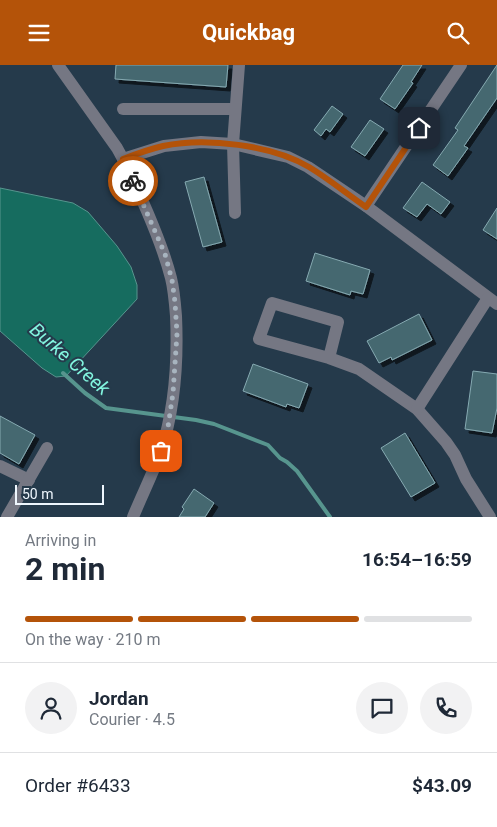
<!DOCTYPE html>
<html lang="en">
<head>
<meta charset="utf-8">
<style>
  :root { --surface:#fff; --page:#f2f2f3; --text:#1f2937; --muted:#747a83; --line:#e0e1e3; --accent:#b45309 }
  body { margin:0; font-family:Roboto,sans-serif; background:var(--page); color:var(--text); height:100vh; display:flex; flex-direction:column; font-size:19px; white-space:nowrap }
  * { box-sizing:border-box; margin:0 }
  p { font-size:16px; color:var(--muted) }
  .icon { flex:none; width:28px; height:28px; fill:none; stroke:currentColor; stroke-width:2; stroke-linecap:round; stroke-linejoin:round }
  .map { position:relative; height:452px; overflow:hidden }
  .drawer { display:flex; flex-direction:column; background:var(--surface); flex:1 }
  .drawer>* { flex:none }
  .scale { position:absolute; left:15px; bottom:12px; width:89px; box-sizing:border-box; padding-left:5px; border:2px solid #eef6fd; border-top:0; font-size:14px; line-height:18px; white-space:nowrap; color:#eef6fd; -webkit-text-stroke:4px #253a4b; paint-order:stroke }
  .pin { position:absolute; display:grid; place-items:center; width:42px; height:42px; color:#fff; margin:-21px; border-radius:10px; box-shadow:0 2px 8px #0006 }
  .courier { position:absolute; display:grid; place-items:center; width:50px; height:50px; margin:-25px; border:4px solid #b45309; border-radius:50%; background:#fff; color:#222; box-shadow:0 1px 6px #0007 }
  .summary em { font-style:normal; font-weight:700 }
  .summary div { display:flex; flex-direction:column-reverse }
  .summary { display:flex; align-items:center; justify-content:space-between; height:85px; padding:0 25px }
  h1 { font-size:32px; font-weight:700; line-height:38px }
  .bar { display:grid; grid-template-columns:repeat(4,1fr); gap:8px 5px; align-content:center; height:60px; padding:0 25px }
  .bar i { height:6px; border-radius:4px; background:var(--line) }
  .bar .selected { background:var(--accent) }
  .bar p { grid-column:span 4 }
  .line { display:flex; align-items:center; gap:12px; padding:0 25px; border-top:1px solid var(--line) }
  .line div { flex:1 }
  .round { display:grid; place-items:center; flex:none; width:52px; height:52px; border-radius:26px; background:var(--page) }
  header { display:flex; justify-content:space-between; align-items:center; height:65px; padding:0 25px; background:var(--accent); color:#fff; font-size:22px; font-weight:700 }
  .map>svg:first-child { display:block }
  .water { fill:#166c5f; stroke:#57958e }
  .lines { fill:none; stroke-linecap:round; stroke-linejoin:round }
  .stream { stroke:#57958e; stroke-width:4 }
  .building { fill:#45686f; stroke:#86aab2; filter:url(#shadow) }
  .minor { stroke:#757783; stroke-width:12 }
  .done { stroke:#a8b4bf; stroke-width:5; stroke-dasharray:0 9 }
  .route { stroke:#b45309; stroke-width:6 }
  .labels { text-anchor:middle; dominant-baseline:central; stroke-width:4; stroke-linejoin:round; paint-order:stroke }
  .water-label { font-size:19px; font-style:italic; fill:#82f5df; stroke:#253a4b }
</style>
</head>
<body>
<header><svg class="icon" aria-label="menu" viewBox="0 0 24 24"><path d="M4 6h16M4 12h16M4 18h16"/></svg>Quickbag<svg class="icon" aria-label="search" viewBox="0 0 24 24"><circle cx="10" cy="10" r="6"/><path d="M15 15l6 6"/></svg></header>
<div class="map">
<svg width="497" height="452" viewBox="0 0 497 452">
  <defs>
    <filter id="shadow"><feDropShadow dx="4" dy="4" stdDeviation="0" flood-color="#0009"/></filter>
  </defs>
  <rect width="100%" height="100%" fill="#253a4b"/>
  <polygon class="water" points="0,123 73,138 88,147 117,181 131,202 137,220 137,234 66,311 56,312 42,303 0,266"/>
  <g class="lines">
    <polyline class="stream" points="63,308 85,328 106,343 196,355 214,359 268,380 280,393 287,397 297,406 330,452"/>
  </g>
  <g class="building">
    <polygon points="116,0 228,0 226,22 115,14"/>
    <polygon points="403,0 422,0 411,17 413,18 395,44 380,34"/>
    <polygon points="497,0 497,33 464,81 468,83 448,111 433,100 458,65 455,63"/>
    <polygon points="332,41 343,49 330,67 326,64 321,71 314,65"/>
    <polygon points="370,55 384,64 365,91 351,82"/>
    <polygon points="204,112 222,177 203,182 185,117"/>
    <polygon points="422,117 450,137 441,149 427,139 417,152 403,143"/>
    <polygon points="497,143 497,174 483,165"/>
    <polygon points="315,188 370,205 363,229 351,226 350,230 306,216"/>
    <polygon points="419,249 432,275 392,295 391,292 379,298 367,276"/>
    <polygon points="253,299 308,319 299,343 287,339 286,342 243,326"/>
    <polygon points="473,306 497,309 497,343 492,368 465,364"/>
    <polygon points="0,351 35,370 19,399 0,388"/>
    <polygon points="405,368 435,418 411,432 381,383"/>
    <polygon points="194,424 214,438 205,452 179,452 184,444 182,442"/>
  </g>
  <g class="lines">
    <g class="minor">
      <path d="M 58,0 L 117,83 L 123,94 C 141,131 161,174 171,213 C 174,225 175,238 176,251 C 178,295 175,343 161,386 C 153,408 142,430 133,452"/>
      <polyline points="123,44 235,44"/>
      <polyline points="123,94 164,81 201,77 233,79 288,92 308,102 366,141 497,239"/>
      <polyline points="366,141 461,0"/>
      <polyline points="235,148 233,79 239,0"/>
      <polyline points="329,293 259,274 272,238 338,257 329,293 359,304 417,344 446,377 455,390 466,414 490,452"/>
      <polyline points="417,344 488,233"/>
      <polyline points="0,401 29,415"/>
      <polyline points="7,452 47,383"/>
    </g>
  </g>
  <g class="lines">
    <polyline class="done" points="133,116 165,189 172,215 175,237 177,269 173,328 168,362 161,386"/>
    <path class="route" d="M 133,116 L 123,94 C 136,89 150,84 163,81 C 206,72 272,80 309,102 C 329,114 347,129 366,142 L 419,63"/>
  </g>
  <g class="labels">
    <g class="water-label">
      <text transform="translate(70 294) rotate(41)">Burke Creek</text>
    </g>
  </g>
</svg>
<div class="scale">50 m</div>
<div class="pin" style="left:161px;top:386px;background:#ea580c"><svg class="icon" aria-label="bag" viewBox="0 0 24 24"><path d="M5 8h14l-1 12H6zM9 8a3 3 0 0 1 6 0"/></svg></div>
<div class="pin" style="left:419px;top:63px;background:#1f2937"><svg class="icon" aria-label="home" viewBox="0 0 24 24"><path d="M3 11l9-7 9 7M6 9v11h12V9"/></svg></div>
<div class="courier" style="left:133px;top:116px"><svg class="icon" aria-label="bike" viewBox="0 0 24 24"><circle cx="6" cy="16" r="4"/><circle cx="18" cy="16" r="4"/><path d="M6 16l4-8h5l3 8M10 8l3 8H6M13 5h3"/></svg></div>
</div>
<section class="drawer">
<div class="summary"><div><h1>2 min</h1><p>Arriving in</p></div><em>16:54–16:59</em></div>
<div class="bar"><i class="selected"></i><i class="selected"></i><i class="selected"></i><i></i><p>On the way · 210 m</p></div>
<div class="line" style="height:90px"><a class="round"><svg class="icon" aria-label="person" viewBox="0 0 24 24"><circle cx="12" cy="8" r="4"/><path d="M4 21q1-7 8-7t8 7"/></svg></a><div><b>Jordan</b><p>Courier · 4.5</p></div><a class="round"><svg class="icon" aria-label="chat" viewBox="0 0 24 24"><path d="M4 5h16v11H9l-5 4z"/></svg></a><a class="round"><svg class="icon" aria-label="phone" viewBox="0 0 24 24"><path d="M5 4h4l2 5-3 2q2 4 5 5l2-3 5 2v4C11 20 4 13 5 4z"/></svg></a></div>
<div class="line" style="height:65px"><div>Order #6433</div><b>$43.09</b></div>
</section>
</body>
</html>
